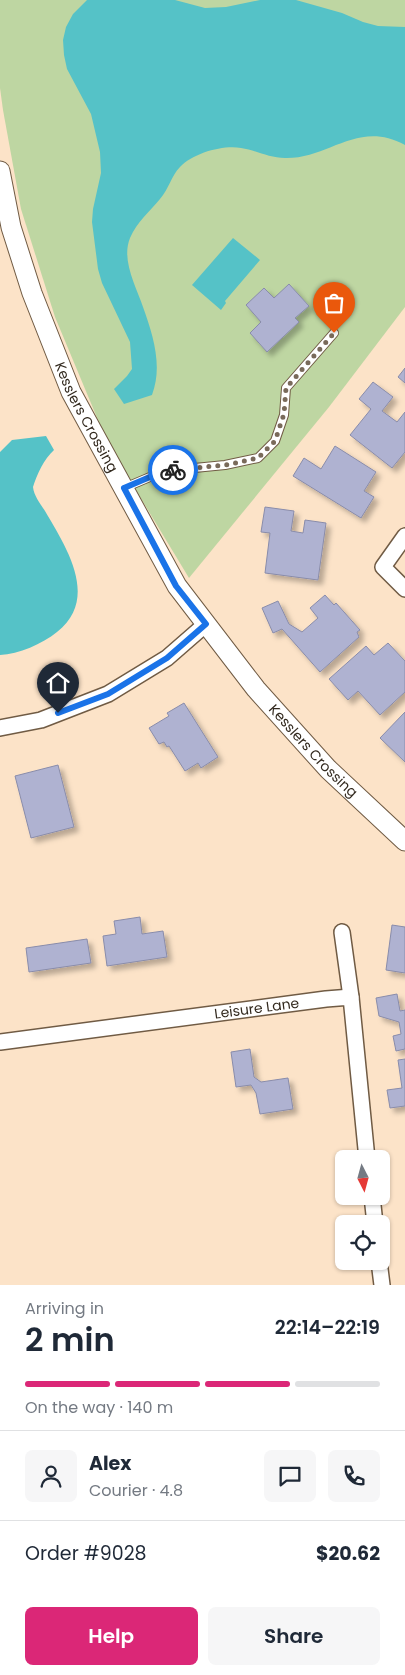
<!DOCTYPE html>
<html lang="en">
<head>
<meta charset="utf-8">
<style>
  :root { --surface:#fff; --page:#f6f6f7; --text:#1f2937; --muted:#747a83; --line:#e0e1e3; --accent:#db2777 }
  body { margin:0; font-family:Poppins,sans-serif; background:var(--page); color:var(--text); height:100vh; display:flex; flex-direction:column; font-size:19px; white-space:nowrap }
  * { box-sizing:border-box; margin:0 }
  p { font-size:16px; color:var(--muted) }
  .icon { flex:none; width:28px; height:28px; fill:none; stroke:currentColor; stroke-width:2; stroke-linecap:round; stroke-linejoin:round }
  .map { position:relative; height:1285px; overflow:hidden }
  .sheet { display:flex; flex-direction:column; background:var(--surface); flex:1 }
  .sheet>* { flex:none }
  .needle { width:32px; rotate:174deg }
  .fabs { position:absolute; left:335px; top:1150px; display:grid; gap:10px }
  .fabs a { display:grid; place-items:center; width:55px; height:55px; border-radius:8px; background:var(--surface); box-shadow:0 1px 4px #0004; font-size:25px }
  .pin { position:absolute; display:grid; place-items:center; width:42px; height:42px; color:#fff; margin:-51px -21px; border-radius:50% 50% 50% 0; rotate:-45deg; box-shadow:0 0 5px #0007 }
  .pin .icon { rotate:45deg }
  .courier { position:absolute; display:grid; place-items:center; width:50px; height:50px; margin:-25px; border:4px solid #1a73e8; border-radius:50%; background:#fff; color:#222; box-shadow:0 1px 6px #0007 }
  .summary em { font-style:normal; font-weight:600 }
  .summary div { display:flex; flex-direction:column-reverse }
  .summary { display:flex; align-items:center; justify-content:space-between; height:85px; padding:0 25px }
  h1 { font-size:32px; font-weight:600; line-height:38px }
  .bar { display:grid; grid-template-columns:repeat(4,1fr); gap:8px 5px; align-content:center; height:60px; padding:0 25px }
  .bar i { height:6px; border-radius:4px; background:var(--line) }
  .bar .current { background:var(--accent) }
  .bar p { grid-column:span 4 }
  .line { display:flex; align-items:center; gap:12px; padding:0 25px; border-top:1px solid var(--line) }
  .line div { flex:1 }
  .round { display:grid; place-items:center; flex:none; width:52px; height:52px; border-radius:8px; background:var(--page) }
  .button { display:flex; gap:10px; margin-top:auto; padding:10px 25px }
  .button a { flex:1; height:58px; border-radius:8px; background:var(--accent); color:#fff; font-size:20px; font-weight:600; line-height:58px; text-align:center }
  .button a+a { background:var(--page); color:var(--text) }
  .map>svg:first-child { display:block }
  .green { fill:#bed6a2 }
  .water { fill:#55c2c7 }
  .building { fill:#afb2d1; stroke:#898caa; filter:url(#shadow) }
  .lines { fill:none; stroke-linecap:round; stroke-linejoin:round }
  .service-casing { stroke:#705b44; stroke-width:10 }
  .minor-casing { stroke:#705b44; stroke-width:18 }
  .tertiary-casing { stroke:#705b44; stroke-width:21 }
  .service { stroke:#fff; stroke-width:8 }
  .minor { stroke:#fff; stroke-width:15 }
  .tertiary { stroke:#fff; stroke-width:19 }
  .done { stroke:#796a5a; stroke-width:5; stroke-dasharray:0 9 }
  .route { stroke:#1a73e8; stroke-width:6 }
  .labels { text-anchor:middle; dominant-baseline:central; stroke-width:5; stroke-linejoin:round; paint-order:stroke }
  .street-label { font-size:14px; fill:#32291e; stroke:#fdf3e8 }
</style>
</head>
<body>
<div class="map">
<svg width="405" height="1285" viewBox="0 0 405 1285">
  <defs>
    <filter id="shadow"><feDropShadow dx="4.5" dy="4.5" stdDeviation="2.5" flood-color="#0004"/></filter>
  </defs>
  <rect width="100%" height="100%" fill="#fce3c8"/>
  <polygon class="green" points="0,0 405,0 405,307 329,407 189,578 108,444 55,317 21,209 3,110 0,88"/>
  <g class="water">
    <path d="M 87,0 L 175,0 L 205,8 L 226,7 L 260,0 L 296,0 L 342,13 L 363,22 L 378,26 L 405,27 L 405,145 C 358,119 329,159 285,158 C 269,158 256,150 241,148 C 222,145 194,153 180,167 C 171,176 169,189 160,199 C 150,211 137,222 130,238 C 121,260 136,286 143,307 C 153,335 163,366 152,395 L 124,404 L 114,389 L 127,376 L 132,369 L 130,342 L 102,283 L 98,269 L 92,222 L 93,209 L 101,173 L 100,152 L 91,114 L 67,69 L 64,55 L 63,40 L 66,27 L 73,14 Z"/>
    <polygon points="233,238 260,260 225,301 226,303 221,310 192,285"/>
    <path d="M 46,436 L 54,450 C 44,459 37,474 33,487 C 34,496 40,503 45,511 C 66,547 100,598 57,632 C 42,644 19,654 0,655 L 0,452 L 12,440 Z"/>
  </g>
  <g class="building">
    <polygon points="289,284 309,306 295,318 299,322 267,352 250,333 261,322 246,305 264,288 274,298"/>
    <polygon points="405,368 405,383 398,377"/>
    <polygon points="373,382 393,397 382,411 397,422 405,412 405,452 392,468 350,435 371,409 359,399"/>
    <polygon points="335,446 376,472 364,491 374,497 361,518 293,476 304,458 321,469"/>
    <polygon points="265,507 294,511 291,531 303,533 305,520 326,523 318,580 265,573 270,533 261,532"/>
    <polygon points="325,595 334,605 336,603 360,630 357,632 359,637 320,672 282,629 273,633 262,608 278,601 289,624 302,632 318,618 310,608"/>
    <polygon points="388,643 405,661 405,692 380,715 358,691 348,700 329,679 366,646 374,655"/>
    <polygon points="184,703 218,757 201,768 198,763 185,771 169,746 167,747 164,742 159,744 149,728 169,716 167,713"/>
    <polygon points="405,712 405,762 380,738"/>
    <polygon points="58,765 74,827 31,838 15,776"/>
    <polygon points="140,917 142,934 163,931 167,957 107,966 103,936 116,934 114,921"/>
    <polygon points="392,925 405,927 405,973 386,970"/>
    <polygon points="87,939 91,963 29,972 26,948"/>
    <polygon points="397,994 400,1011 405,1010 405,1049 396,1051 393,1036 401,1034 399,1022 379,1016 376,998"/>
    <polygon points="250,1049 254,1077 261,1082 288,1078 293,1109 260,1114 256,1093 251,1085 236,1087 231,1052"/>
    <polygon points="405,1059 405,1106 390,1108 387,1090 402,1088 398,1060"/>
  </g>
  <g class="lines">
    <g class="service-casing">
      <polyline id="service" points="124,488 164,471 225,465 258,458 275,441 284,415 286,388 334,333"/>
    </g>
    <g class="minor-casing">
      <g id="minor">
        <polyline points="405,536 383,567 405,589"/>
        <polyline points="0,728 41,720 108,694 167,658 206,624"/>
        <polyline points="342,932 351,997"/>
        <path id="s1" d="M 0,1042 L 326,999 L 351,997 L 367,1159"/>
        <polyline points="372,1196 375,1224"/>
        <polyline points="379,1261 382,1285"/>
      </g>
    </g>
    <g class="tertiary-casing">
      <g id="tertiary">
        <path id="s2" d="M 0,171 L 11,227 L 32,293 L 71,392 L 177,586 L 256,689 L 328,769 L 405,841"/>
      </g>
    </g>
    <use href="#service" class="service"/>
    <use href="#minor" class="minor"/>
    <use href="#tertiary" class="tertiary"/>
  </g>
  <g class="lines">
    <polyline class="done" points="173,470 226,465 258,458 275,441 284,414 286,388 334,333"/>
    <polyline class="route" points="58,713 108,694 167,658 206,624 176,586 124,488 164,471 173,470"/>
  </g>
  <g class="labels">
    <g class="street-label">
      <text stroke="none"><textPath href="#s2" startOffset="262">Kesslers Crossing</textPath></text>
      <text stroke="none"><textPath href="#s2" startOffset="668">Kesslers Crossing</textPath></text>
      <text stroke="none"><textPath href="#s1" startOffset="259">Leisure Lane</textPath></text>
    </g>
  </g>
</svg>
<div class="fabs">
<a><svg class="needle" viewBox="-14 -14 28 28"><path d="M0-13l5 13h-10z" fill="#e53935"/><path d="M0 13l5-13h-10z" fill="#747a83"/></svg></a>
<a><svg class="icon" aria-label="locate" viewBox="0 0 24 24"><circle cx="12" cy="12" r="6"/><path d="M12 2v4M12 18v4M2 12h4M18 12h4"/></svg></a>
</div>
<div class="pin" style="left:334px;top:333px;background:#ea580c"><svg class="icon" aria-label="bag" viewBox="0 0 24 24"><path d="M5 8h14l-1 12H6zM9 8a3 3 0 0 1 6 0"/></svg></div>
<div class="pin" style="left:58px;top:713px;background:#1f2937"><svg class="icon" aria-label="home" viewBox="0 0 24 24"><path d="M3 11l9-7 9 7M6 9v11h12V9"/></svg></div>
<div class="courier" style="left:173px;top:470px"><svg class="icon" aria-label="bike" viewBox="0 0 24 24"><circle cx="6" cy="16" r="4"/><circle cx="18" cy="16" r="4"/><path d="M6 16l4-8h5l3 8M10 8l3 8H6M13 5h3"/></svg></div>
</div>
<section class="sheet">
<div class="summary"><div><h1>2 min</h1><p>Arriving in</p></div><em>22:14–22:19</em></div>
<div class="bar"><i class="current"></i><i class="current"></i><i class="current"></i><i></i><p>On the way · 140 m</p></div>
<div class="line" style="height:90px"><a class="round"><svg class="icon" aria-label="person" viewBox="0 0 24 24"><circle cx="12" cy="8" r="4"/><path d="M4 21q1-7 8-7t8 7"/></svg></a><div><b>Alex</b><p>Courier · 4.8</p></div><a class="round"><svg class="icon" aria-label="chat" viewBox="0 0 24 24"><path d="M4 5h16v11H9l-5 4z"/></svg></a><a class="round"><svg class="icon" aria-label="phone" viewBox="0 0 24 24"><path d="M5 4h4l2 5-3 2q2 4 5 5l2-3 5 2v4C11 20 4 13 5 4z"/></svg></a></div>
<div class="line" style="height:65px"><div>Order #9028</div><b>$20.62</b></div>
<div class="button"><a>Help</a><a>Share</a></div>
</section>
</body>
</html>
